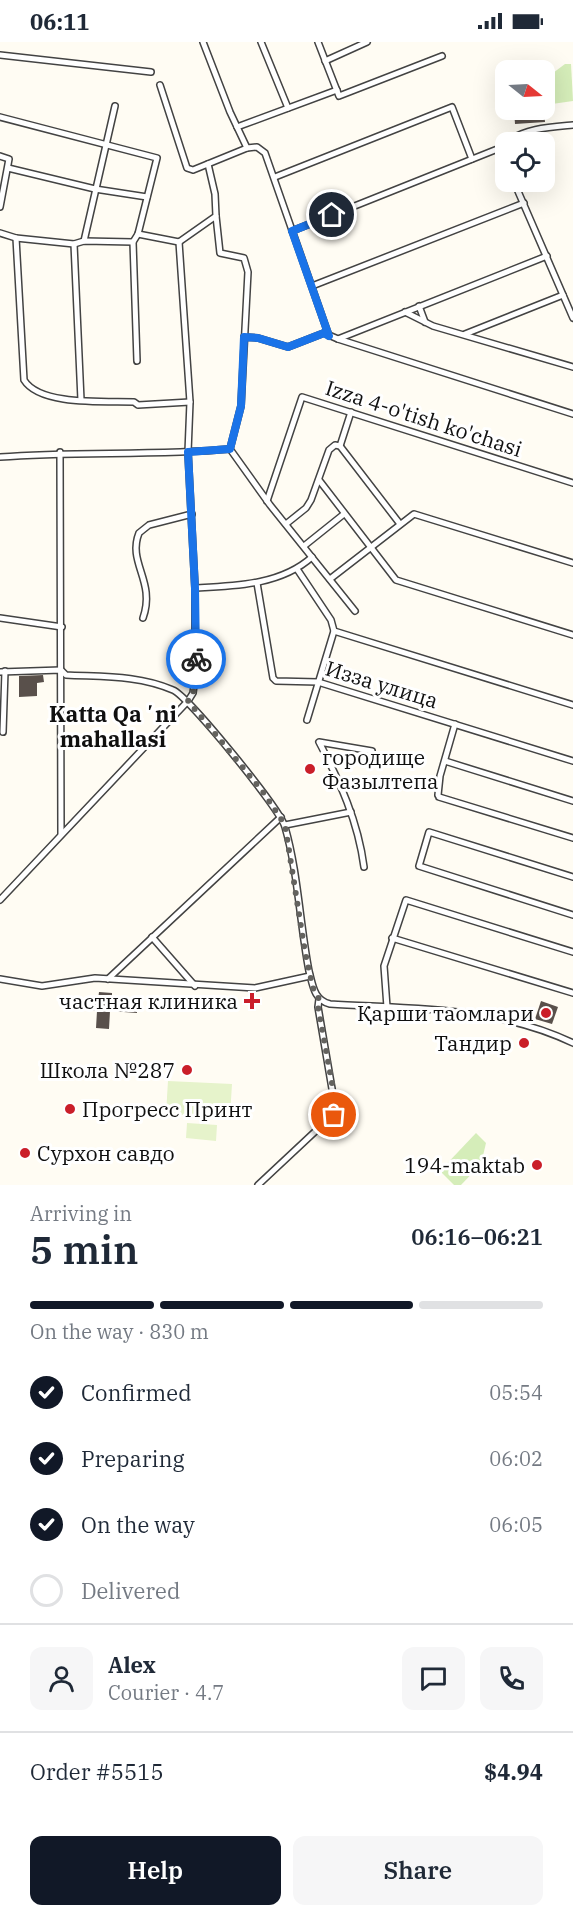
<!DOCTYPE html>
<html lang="en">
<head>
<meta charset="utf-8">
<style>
  :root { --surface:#fff; --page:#f6f6f7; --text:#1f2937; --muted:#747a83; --line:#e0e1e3; --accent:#111827 }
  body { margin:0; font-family:"IBM Plex Serif",serif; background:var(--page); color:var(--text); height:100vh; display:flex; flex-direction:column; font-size:22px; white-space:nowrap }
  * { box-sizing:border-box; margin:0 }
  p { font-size:20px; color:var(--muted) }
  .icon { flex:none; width:33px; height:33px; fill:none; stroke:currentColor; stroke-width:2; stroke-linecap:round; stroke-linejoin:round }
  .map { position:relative; height:1143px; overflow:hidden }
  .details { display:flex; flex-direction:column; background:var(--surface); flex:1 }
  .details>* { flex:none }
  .needle { width:39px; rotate:108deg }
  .buttons { position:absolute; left:495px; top:18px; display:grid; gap:12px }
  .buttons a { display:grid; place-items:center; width:60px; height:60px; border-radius:12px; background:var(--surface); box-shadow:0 6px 24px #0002; font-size:30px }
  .pin { position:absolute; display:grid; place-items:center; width:51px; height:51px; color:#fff; margin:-26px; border:3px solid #fff; border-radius:50%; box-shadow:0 2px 6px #0007 }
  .courier { position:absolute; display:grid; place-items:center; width:60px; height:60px; margin:-30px; border:4px solid #1a73e8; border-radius:50%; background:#fff; color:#222; box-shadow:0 2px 8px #0007 }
  .summary em { font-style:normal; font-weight:600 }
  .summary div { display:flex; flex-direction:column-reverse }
  .summary { display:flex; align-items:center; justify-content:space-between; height:102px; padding:0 30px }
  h1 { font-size:39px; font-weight:600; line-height:45px }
  .bar { display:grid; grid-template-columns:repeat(4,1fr); gap:9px 6px; align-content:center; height:72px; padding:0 30px }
  .bar i { height:8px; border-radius:4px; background:var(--line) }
  .bar .active { background:var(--accent) }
  .bar p { grid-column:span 4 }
  .line { display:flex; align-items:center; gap:15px; padding:0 30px; border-top:2px solid var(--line) }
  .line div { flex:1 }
  .round { display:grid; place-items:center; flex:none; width:63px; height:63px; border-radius:12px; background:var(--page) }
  ol { padding:0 30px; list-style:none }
  li { display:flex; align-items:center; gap:18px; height:66px }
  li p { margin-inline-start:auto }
  li .icon { padding:6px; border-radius:50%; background:var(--accent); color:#fff; stroke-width:4 }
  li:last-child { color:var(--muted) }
  li i { width:33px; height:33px; border:3px solid var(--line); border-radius:50% }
  .action { display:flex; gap:12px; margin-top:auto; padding:12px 30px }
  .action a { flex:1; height:69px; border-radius:12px; background:var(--accent); color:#fff; font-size:24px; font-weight:600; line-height:69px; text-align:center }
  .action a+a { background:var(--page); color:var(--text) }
  .status { display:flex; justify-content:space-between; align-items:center; height:42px; padding:0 30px; background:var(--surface); direction:ltr }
  .status svg { height:16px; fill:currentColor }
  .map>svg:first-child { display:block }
  .green { fill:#d5edb9 }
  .pitch { fill:#e6f3cb }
  .building { fill:#59504b }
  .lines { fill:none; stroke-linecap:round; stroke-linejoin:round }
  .minor-casing { stroke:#434343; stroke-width:8 }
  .minor { stroke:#fff; stroke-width:5 }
  .done { stroke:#64635f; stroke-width:6; stroke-dasharray:0 10.8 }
  .route { stroke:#1a73e8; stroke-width:8 }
  .poi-dot { fill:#ca1e29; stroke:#fff; stroke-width:2 }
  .labels { text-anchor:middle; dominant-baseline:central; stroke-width:6; stroke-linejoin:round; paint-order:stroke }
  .street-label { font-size:21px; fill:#101010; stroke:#fff }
  .poi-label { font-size:21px; fill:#101010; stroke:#fff; text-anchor:end }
  .neighbourhood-label { font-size:22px; font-weight:bold; fill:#101010; stroke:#fff }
</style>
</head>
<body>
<div class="status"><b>06:11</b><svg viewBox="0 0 49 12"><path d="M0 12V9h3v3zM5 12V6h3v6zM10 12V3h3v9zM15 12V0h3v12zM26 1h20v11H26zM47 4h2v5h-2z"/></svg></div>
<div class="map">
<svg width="573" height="1143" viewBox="0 0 573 1143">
  <rect width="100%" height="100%" fill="#fffcf3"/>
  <g class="green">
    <polygon points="565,22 571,22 573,59 545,63 545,37"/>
    <polygon points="476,1091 486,1101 481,1122 461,1143 454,1143 440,1129"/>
  </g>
  <g class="pitch">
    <polygon points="168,1039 232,1042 230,1075 166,1072"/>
    <polygon points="187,1081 217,1083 216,1099 186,1096"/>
  </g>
  <g class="building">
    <polygon points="514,68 544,68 545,80 515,82"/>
    <polygon points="43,633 44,640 37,641 37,654 19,655 19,634"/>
    <polygon points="99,950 112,951 112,959 137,960 137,971 110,969 109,987 96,986 97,969 92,968 93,958 98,958"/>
    <polygon points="541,959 558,965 552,982 535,977"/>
  </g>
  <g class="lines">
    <g class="minor-casing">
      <g id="minor">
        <polyline points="261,0 288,66"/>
        <polyline points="318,0 339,54 442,14"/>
        <polyline points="0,13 151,30"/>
        <polyline points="325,19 367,0"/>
        <polyline points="160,43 187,126 193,128 247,106 230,70 203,0"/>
        <polyline points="0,75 157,116 138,192 133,200 137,319"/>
        <polyline points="237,85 337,48"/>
        <path d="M 507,100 C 525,86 551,85 573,83"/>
        <polyline points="247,106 257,105 265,111 329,294"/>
        <polyline points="500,106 506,118"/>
        <polyline points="0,114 9,117 0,165"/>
        <polyline points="8,126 95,147 147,155"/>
        <polyline points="275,135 452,65 472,117"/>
        <polyline points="514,140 573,276"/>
        <polyline points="216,174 220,211 244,216 248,230 241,364 230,407 270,463 355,569"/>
        <polyline points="292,189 500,106 506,102"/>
        <path d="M 0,191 L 16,196 L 24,338 C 40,364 105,359 134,360 L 138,363 L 190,360"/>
        <polyline points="138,192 179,200"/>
        <polyline points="16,196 74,202 84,199 133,200"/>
        <polyline points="84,199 115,64"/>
        <polyline points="179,200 216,174 215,152 208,122"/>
        <polyline points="74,202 81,358"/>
        <polyline points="312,244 524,161"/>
        <polyline points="419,264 425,280"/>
        <polyline points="405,270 433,284 573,325"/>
        <polyline points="465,292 563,253"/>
        <polyline points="244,295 258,296 288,305 324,291 338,297 547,214"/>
        <polyline points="338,297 573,372"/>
        <polyline points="340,404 351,370"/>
        <polyline points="60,410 61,792"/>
        <path d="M 0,415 C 77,409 154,414 230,407"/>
        <polyline points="319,438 396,538 573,593"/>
        <polyline points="267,459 302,355 573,441"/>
        <polyline points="286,482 306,466 311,458 329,408 335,403 340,404 400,482"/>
        <polyline points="304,504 344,472"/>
        <polyline points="297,527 331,578 334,589 573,663"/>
        <polyline points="330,537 414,472 573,521"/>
        <polyline points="257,541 273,636 276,639 318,640 573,719"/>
        <path d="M 195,546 C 235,544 281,543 312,515"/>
        <polyline points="0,576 62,585"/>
        <path d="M 143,576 C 156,539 127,521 139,491 L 149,483 L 192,472"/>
        <path d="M 0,630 L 61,628 L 66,633 C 103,635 138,633 173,648 C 188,654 281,768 285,785 C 298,830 300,883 309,929 C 313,944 314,958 330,962 C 413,967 496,964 573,1001"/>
        <polyline points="307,678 334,589"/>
        <polyline points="3,690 5,629"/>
        <polyline points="445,719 573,759"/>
        <polyline points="438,753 440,734 455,682"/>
        <polyline points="439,755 573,796"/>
        <polyline points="285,783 351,770"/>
        <path d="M 364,825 C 358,779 340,740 319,700 L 372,709"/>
        <polyline points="573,835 429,790 419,824 573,873"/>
        <polyline points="0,858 188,659 193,651 195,636 195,546 188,410 190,360 179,200"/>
        <polyline points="152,895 195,944"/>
        <polyline points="392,896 573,951"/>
        <polyline points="0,937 42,944 95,936 255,946 310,934"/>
        <polyline points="108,937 281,775"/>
        <polyline points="387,965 384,924 406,858 573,910"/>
        <polyline points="258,1143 336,1070 318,965 319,957"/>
      </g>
    </g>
    <use href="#minor" class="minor"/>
  </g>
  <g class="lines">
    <polyline class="done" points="196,617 194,648 188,659 263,750 285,783 305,910 313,946 319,957 318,965 337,1068 334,1073"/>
    <polyline class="route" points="196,617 195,546 188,410 230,407 241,364 244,295 258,296 288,305 324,291 329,294 292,189 332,173"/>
  </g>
  <g class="poi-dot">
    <circle cx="310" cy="727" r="6"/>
    <path d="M249 950h6v6h6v6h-6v6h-6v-6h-6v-6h6z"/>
    <circle cx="546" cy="971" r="6"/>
    <circle cx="524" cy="1001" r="6"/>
    <circle cx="187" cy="1028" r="6"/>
    <circle cx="70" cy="1067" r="6"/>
    <circle cx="25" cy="1111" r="6"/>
    <circle cx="537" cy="1123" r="6"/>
  </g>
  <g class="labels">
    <g class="street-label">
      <text transform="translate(424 376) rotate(18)">Izza 4-o'tish ko'chasi</text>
      <text transform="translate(382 642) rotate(17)">Изза улица</text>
    </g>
    <g class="poi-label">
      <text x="322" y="715" text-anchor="start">городище<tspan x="322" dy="24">Фазылтепа</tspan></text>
      <text x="238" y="959">частная клиника</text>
      <text x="534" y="971">Қарши таомлари</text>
      <text x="512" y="1001">Тандир</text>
      <text x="175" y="1028">Школа №287</text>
      <text x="82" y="1067" text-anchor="start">Прогресс Принт</text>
      <text x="37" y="1111" text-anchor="start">Сурхон савдо</text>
      <text x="525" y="1123">194-maktab</text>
    </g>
    <g class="neighbourhood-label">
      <text x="113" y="671">Katta Qaʼni<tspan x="113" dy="25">mahallasi</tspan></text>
    </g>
  </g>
</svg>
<div class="buttons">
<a><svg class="needle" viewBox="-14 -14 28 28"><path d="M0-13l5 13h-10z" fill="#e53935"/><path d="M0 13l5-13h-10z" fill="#747a83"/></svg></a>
<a><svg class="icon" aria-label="locate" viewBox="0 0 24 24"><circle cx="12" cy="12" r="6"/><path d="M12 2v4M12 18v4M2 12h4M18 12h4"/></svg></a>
</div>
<div class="pin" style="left:334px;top:1073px;background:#ea580c"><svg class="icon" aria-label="bag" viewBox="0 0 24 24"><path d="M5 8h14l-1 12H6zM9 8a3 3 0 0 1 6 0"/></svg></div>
<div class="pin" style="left:332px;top:173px;background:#1f2937"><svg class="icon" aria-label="home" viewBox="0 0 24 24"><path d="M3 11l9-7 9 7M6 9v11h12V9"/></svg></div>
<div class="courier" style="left:196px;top:617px"><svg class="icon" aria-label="bike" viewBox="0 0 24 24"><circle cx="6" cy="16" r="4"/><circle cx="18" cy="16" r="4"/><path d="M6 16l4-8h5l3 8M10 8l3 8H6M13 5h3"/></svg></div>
</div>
<section class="details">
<div class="summary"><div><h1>5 min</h1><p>Arriving in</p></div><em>06:16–06:21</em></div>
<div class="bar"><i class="active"></i><i class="active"></i><i class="active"></i><i></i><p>On the way · 830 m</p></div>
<ol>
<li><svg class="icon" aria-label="check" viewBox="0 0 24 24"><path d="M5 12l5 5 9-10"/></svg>Confirmed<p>05:54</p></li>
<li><svg class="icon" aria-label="check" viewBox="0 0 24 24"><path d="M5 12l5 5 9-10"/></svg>Preparing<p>06:02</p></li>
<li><svg class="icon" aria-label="check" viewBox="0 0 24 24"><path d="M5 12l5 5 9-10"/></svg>On the way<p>06:05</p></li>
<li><i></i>Delivered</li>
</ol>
<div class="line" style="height:108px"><a class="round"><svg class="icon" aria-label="person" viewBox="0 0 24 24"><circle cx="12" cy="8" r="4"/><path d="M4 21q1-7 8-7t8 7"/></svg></a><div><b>Alex</b><p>Courier · 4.7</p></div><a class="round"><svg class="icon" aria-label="chat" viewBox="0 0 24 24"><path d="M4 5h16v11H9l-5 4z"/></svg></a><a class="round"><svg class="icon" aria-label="phone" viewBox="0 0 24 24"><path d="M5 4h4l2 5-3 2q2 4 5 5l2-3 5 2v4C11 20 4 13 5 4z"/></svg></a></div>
<div class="line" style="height:78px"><div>Order #5515</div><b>$4.94</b></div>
<div class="action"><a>Help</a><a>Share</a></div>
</section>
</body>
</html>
